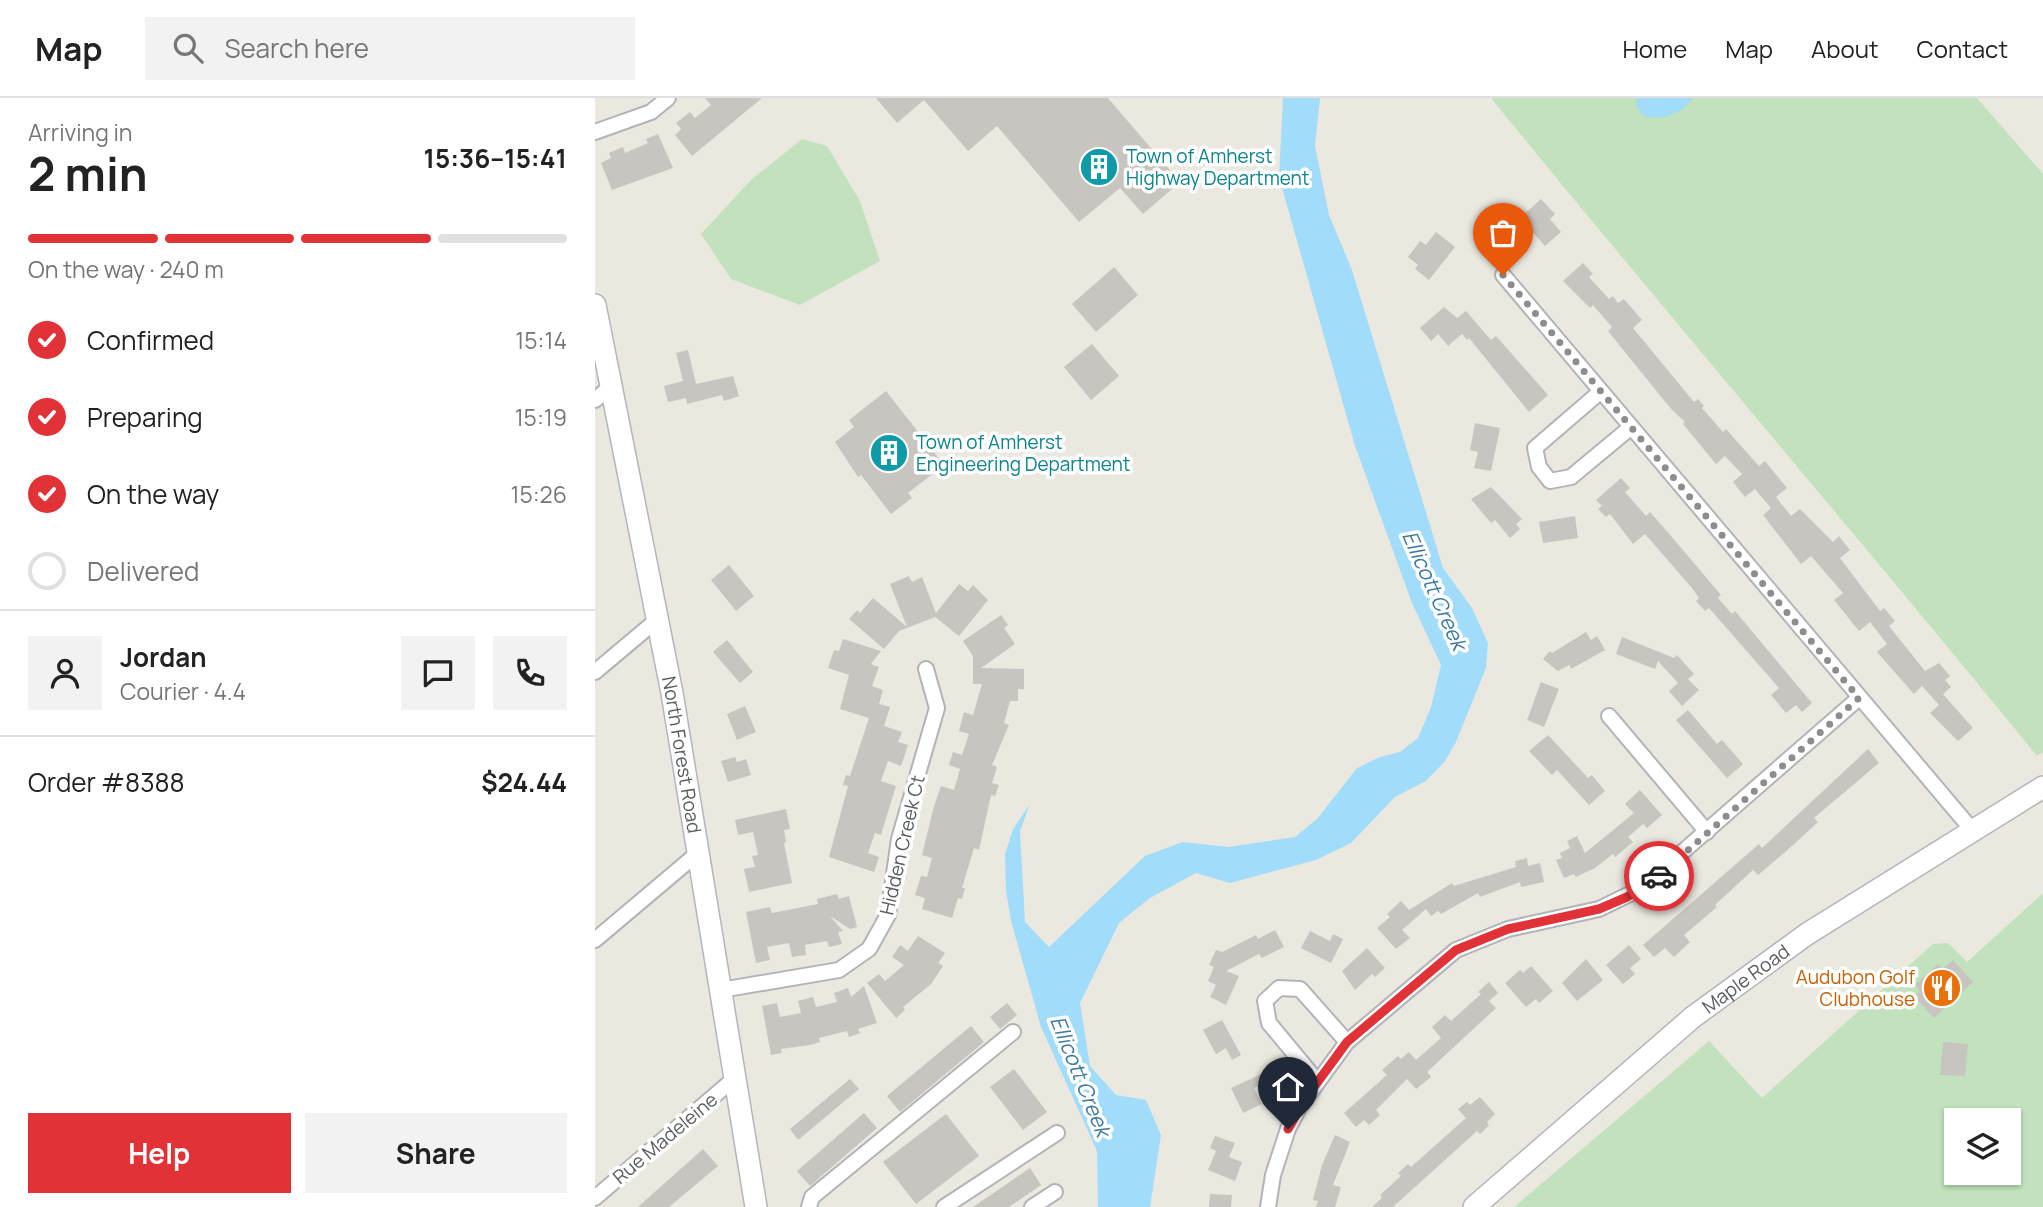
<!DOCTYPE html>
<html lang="en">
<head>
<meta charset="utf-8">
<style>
  :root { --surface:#fff; --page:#f2f2f2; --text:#222; --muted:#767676; --line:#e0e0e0; --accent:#e03237 }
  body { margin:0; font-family:Manrope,sans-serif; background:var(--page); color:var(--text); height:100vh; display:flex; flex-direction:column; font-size:26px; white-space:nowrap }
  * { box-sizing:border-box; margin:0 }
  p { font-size:23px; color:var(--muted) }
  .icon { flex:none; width:38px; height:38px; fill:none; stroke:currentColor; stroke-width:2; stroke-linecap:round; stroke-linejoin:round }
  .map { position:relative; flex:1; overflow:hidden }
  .sheet { display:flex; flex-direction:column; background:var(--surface); width:595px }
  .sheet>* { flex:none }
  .buttons { position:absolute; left:1349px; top:1010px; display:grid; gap:14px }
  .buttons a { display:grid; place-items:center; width:77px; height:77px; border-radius:0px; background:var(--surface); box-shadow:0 2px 5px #0004; font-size:35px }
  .pin { position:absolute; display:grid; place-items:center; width:60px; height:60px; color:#fff; margin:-72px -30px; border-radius:50% 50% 50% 0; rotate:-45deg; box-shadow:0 0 7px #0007 }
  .pin .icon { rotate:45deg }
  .courier { position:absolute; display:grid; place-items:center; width:70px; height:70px; margin:-35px; border:5px solid #e03237; border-radius:50%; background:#fff; color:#222; box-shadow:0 2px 9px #0007 }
  .headline em { font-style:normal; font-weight:700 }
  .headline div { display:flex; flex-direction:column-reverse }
  .headline { display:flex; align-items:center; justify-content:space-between; height:119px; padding:0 28px }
  h1 { font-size:46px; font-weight:700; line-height:52px }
  .bar { display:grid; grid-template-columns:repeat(4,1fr); gap:10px 7px; align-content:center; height:84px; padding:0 28px }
  .bar i { height:9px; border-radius:5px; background:var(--line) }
  .bar .selected { background:var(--accent) }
  .bar p { grid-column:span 4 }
  .line { display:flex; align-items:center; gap:18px; padding:0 28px; border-top:2px solid var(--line) }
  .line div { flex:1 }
  .round { display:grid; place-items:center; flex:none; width:74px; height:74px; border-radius:0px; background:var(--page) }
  ol { padding:0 28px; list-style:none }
  li { display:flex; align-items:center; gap:21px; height:77px }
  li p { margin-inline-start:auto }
  li .icon { padding:7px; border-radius:50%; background:var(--accent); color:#fff; stroke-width:4 }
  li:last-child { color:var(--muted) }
  li i { width:38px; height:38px; border:4px solid var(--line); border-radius:50% }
  .primary-button { display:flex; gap:14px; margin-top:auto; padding:14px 28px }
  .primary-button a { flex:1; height:80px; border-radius:0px; background:var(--accent); color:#fff; font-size:28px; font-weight:700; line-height:80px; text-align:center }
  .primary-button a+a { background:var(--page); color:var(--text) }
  header { display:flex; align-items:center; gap:42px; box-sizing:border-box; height:98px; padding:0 35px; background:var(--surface); border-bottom:2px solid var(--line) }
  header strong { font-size:33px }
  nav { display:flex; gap:38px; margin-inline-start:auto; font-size:24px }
  .search { width:490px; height:63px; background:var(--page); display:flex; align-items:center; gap:18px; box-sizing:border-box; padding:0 24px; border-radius:0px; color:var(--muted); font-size:26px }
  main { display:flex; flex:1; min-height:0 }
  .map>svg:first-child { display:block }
  .green { fill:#c1e2bd; fill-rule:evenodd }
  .water { fill:#a1ddfa }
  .building { fill:#c8c5c0 }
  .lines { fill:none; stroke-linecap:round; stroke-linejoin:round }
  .street-casing { stroke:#b1b4b7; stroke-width:18 }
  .secondary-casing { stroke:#b2b6ba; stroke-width:24 }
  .street { stroke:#fff; stroke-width:14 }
  .secondary { stroke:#fff; stroke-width:21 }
  .done { stroke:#8c8e8d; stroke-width:7; stroke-dasharray:0 12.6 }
  .route { stroke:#e03237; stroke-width:9 }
  .labels { text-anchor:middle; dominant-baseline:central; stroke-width:7; stroke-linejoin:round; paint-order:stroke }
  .culture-label { font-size:19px; fill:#0d838f; stroke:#fff; text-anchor:start }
  .street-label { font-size:19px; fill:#595d61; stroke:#fff }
  .food-label { font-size:19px; fill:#c56008; stroke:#fff; text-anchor:end }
  .water-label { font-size:21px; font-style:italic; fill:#3e7aa2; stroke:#fff }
</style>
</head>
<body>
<header>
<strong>Map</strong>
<div class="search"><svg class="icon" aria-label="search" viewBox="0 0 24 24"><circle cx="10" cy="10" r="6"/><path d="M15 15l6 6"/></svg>Search here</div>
<nav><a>Home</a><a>Map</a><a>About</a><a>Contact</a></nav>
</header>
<main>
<section class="sheet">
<div class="headline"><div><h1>2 min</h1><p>Arriving in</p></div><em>15:36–15:41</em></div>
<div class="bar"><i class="selected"></i><i class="selected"></i><i class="selected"></i><i></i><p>On the way · 240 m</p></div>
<ol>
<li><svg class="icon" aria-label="check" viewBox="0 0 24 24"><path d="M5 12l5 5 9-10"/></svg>Confirmed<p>15:14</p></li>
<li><svg class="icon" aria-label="check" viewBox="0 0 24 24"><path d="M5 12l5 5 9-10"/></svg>Preparing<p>15:19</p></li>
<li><svg class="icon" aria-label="check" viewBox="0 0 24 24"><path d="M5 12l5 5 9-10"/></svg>On the way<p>15:26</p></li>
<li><i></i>Delivered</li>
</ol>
<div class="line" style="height:126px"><a class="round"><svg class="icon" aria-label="person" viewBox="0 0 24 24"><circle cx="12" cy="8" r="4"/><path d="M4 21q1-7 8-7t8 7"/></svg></a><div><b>Jordan</b><p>Courier · 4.4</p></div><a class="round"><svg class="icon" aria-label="chat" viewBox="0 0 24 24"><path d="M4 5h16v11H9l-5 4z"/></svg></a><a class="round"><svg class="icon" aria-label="phone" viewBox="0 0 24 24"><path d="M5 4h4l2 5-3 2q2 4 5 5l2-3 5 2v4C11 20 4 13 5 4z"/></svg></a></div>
<div class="line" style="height:91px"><div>Order #8388</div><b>$24.44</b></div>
<div class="primary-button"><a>Help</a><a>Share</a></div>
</section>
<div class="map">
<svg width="1448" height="1109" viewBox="0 0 1448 1109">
  <rect width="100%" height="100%" fill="#ebe8e0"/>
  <g class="green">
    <path d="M 896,0 L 1382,0 L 1448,76 L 1448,654 L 1442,658 C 1262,437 1076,221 896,0 Z"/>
    <polygon points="207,41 232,48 265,103 285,163 205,207 136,181 106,136 156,82"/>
    <path d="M 1448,795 L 1448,1109 L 919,1109 L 1114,943 L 1167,1000 L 1338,846 L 1353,845 L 1372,864 ZM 1362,1022 L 1414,1022 L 1414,1074 L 1362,1074 Z"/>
  </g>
  <g class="water">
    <polygon points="688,0 725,0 720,48 734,117 757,172 848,470 877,510 893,545 891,570 861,644 850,663 831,683 800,699 756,745 721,762 635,785 601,775 555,800 524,825 485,905 495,968 521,997 551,1002 566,1037 555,1109 503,1109 502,1053 446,929 416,823 411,793 410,756 418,731 435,706 425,733 430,824 454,849 550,758 588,744 633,749 700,739 722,721 762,670 785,659 805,654 823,640 836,609 846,567 817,505 760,348 684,79"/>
    <path d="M 1042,0 L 1098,0 C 1088,15 1064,25 1047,17 L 1041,7 Z"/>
  </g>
  <g class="building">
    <polygon points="110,0 167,0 97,58 80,37 86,31 81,25 95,14 100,20 116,7"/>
    <polygon points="281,0 513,0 585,84 548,116 525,90 484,124 402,28 373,53 329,2 302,25"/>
    <polygon points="63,36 78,70 17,92 6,65 16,60 14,55 28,49 30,55 53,45 51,41"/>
    <polygon points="946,101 960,116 955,121 966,134 950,148 934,130 927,136 918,126"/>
    <polygon points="841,134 860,149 834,182 820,171 823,167 813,159 825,143 831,147"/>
    <polygon points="988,165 998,176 994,179 1014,201 1018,198 1023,205 1029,201 1047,222 1038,230 1099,304 1103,301 1109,308 1107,310 1128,334 1131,331 1164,368 1170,363 1192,390 1181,399 1196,418 1205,411 1238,444 1244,438 1255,452 1245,460 1285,513 1289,510 1300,523 1294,528 1330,573 1344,565 1355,578 1350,582 1356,589 1348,596 1378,630 1363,643 1335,615 1344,607 1327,588 1319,596 1282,554 1292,546 1275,524 1264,533 1239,502 1248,495 1216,458 1206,466 1168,417 1176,410 1160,391 1150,399 1138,384 1147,376 1130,358 1121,366 1088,326 1090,324 1076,311 1013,233 1017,229 998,207 995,210 968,183"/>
    <polygon points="519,169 543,197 501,234 477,206"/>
    <polygon points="849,209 862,220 871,213 896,242 901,238 953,297 934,314 874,240 872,242 867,236 853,248 843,236 836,243 825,230"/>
    <polygon points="497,246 524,278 496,302 469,269"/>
    <polygon points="93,252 101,286 138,278 144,298 129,303 127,297 92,306 91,300 73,304 69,288 88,283 81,255"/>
    <polygon points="291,293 349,367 313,395 317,400 296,416 266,377 263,379 240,344 259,329 254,322"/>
    <polygon points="880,325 905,330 896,373 879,370 883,354 875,352"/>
    <polygon points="1026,380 1035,390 1030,394 1051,418 1055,414 1076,438 1126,497 1123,500 1137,516 1140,513 1217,605 1207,614 1201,607 1191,615 1176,597 1184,590 1114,510 1110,513 1101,503 1104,500 1097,490 1050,436 1038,446 1015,416 1011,419 1003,411 1007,408 1001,402"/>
    <polygon points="896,389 927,421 921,426 925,431 915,440 900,422 896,425 876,401"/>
    <polygon points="980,418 983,440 948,445 944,424"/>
    <polygon points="134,467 159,498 141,513 116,482"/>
    <polygon points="314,478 317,484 327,479 341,515 364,486 373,493 378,487 393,502 364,538 340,519 304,533 289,551 254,521 262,512 265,515 278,500 312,529 295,486"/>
    <polygon points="406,517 413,527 409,530 420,546 386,570 429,571 429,591 423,591 423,603 415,603 409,625 414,627 397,667 402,669 397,685 404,687 400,698 396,697 384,752 379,750 367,790 370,790 367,801 363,800 357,820 327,811 330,800 320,797 326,778 332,779 337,760 327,757 339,708 346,688 359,692 365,671 354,667 358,654 367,657 374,636 364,633 369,614 378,617 387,586 378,586 378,558 368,543"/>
    <polygon points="991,534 996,542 1002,538 1010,552 976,571 974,567 963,573 948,561 955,553 957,555"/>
    <polygon points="1027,539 1079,560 1082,557 1099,576 1093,581 1104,592 1087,608 1074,593 1083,585 1063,563 1060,571 1021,556"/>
    <polygon points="248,541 286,553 276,566 284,569 277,588 288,592 284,606 295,609 289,628 307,634 303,644 313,647 306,668 293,663 286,683 301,688 286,737 280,735 273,755 284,759 279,774 234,759 253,688 248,687 251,677 255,678 274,620 245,611 254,577 233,570 239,552 244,553"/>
    <polygon points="132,542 158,574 145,585 118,554"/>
    <polygon points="946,584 964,591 949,629 932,622"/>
    <polygon points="150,608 161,634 142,642 132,616"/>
    <polygon points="1093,612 1122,646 1127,642 1148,666 1132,680 1081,622"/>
    <polygon points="953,637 993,680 997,677 1010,693 994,707 962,672 957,677 934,653"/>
    <polygon points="1273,651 1284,665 1219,720 1223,724 1197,748 1163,777 1158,772 1120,807 1122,809 1089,837 1095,844 1079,859 1070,850 1059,859 1048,847 1164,746 1167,750"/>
    <polygon points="140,659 142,664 151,661 156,677 133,684 126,663"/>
    <polygon points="1045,692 1067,717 1052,730 1048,726 1033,739 1038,744 1020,759 1018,756 1000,770 981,779 979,776 969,780 961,762 967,760 965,755 975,750 972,743 982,738 990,755 1039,715 1030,706"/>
    <polygon points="191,711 195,731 189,732 191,744 189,745 197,785 154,794 149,771 160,769 157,758 163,757 158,734 143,737 140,722"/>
    <polygon points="932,760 933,768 945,765 949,784 926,789 925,784 885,799 883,795 846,816 843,813 836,818 831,811 807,832 815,840 801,851 782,830 795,819 792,816 806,803 814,812 857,785 859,788 921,769 920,763"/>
    <polygon points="242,796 244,801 254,798 262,829 255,831 235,818 248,833 243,834 247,846 234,849 232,843 210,847 211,857 197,859 194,845 172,849 175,862 161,865 151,814 175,809 177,815 223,806 222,801"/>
    <polygon points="680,832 689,849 667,860 664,856 631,873 644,878 631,907 615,899 621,887 613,883 619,869 614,867 621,852 627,854 661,837 663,841"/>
    <polygon points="715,833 735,843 738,836 748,841 736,865 706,850"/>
    <polygon points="323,838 350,855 343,865 348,868 336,886 308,909 310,912 301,920 272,885 284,876 290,883 309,867 297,859 305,847 313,853"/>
    <polygon points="1034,847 1046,861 1035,870 1040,876 1028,886 1011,867"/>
    <polygon points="772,850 790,870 780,879 777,876 760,892 747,873"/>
    <polygon points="991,861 1008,882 982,903 967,885"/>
    <polygon points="1358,862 1378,884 1339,920 1319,898 1325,893 1320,887 1343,866 1348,871"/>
    <polygon points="936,868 958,893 944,905 941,901 931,909 910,885 925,872 928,875"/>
    <polygon points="894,884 903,895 894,903 901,910 832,974 836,979 821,991 812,981 781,1012 785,1017 774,1027 769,1022 761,1029 749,1015 792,977 787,972 803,958 806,961 814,954 821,962 846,940 837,929 850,917 856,923 886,896 883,894"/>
    <polygon points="269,888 282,925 263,931 265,935 254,939 252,933 224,940 225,944 215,947 186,951 187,955 176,957 167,908 182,905 185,919 206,915 203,903 218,899 221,909 242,904 239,895 253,890 256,899"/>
    <polygon points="412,905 422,917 405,931 395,919"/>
    <polygon points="627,922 646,957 637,962 631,950 621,956 608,932"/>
    <polygon points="376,928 389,944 305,1014 292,998"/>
    <polygon points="1348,944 1373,946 1370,978 1345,977"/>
    <polygon points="419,971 452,1014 428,1032 395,989"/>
    <polygon points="666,976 670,985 659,990 667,1006 648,1015 636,990"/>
    <polygon points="255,981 264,991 203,1042 195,1031"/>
    <polygon points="885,999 900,1016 892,1024 894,1027 885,1036 882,1033 798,1109 777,1109 787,1100 785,1097 806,1078 803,1075 813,1066 816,1069 871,1020 863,1011 872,1004 875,1007"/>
    <polygon points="269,1015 282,1030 215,1088 202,1073"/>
    <polygon points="351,1016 384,1058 321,1106 288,1064"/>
    <polygon points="740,1037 755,1044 738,1087 746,1089 740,1109 721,1109 723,1103 718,1102 727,1067"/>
    <polygon points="620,1038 640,1045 634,1059 647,1064 640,1083 613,1072 621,1053 615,1050"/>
    <polygon points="108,1051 123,1068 74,1109 43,1109"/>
    <polygon points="435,1070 446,1087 414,1109 378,1109"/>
    <polygon points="615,1096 637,1097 636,1109 614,1109"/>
  </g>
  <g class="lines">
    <g class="street-casing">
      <g id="street">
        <polyline points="0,34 56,14 73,0"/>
        <polyline points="908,177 1378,733"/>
        <polyline points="1005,294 940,350 944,369 955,383 976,379 1035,330"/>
        <polyline points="0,302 17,287"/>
        <polyline points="0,574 63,521"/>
        <polyline points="1014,618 1112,734"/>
        <polyline points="0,842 103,755"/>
        <polyline points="126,892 244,872 274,851 293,817 304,741 342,610 331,571"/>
        <polyline points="722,983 674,925 670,903 684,890 705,891 752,944"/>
        <polyline points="0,1100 140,980"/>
        <polyline points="214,1109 217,1099 418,934"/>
        <polyline points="349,1109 462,1035"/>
        <polyline points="437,1109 460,1094"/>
        <polyline points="673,1109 678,1077 693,1031 704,1010 752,944 861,852 913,831 1004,811 1045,791 1264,600"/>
      </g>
    </g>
    <g class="secondary-casing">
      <g id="secondary">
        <path id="s1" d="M 0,207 L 77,595 L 161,1109"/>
        <path id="s2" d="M 879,1109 L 1098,919 L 1212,836 L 1448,689"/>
      </g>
    </g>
    <use href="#street" class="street"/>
    <use href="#secondary" class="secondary"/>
  </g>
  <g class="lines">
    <polyline class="done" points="908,177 1264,600 1064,778"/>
    <polyline class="route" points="693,1031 713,997 752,944 861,852 913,831 1004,811 1032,799 1064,778"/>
  </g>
  <defs>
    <g id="building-disc" transform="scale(2.0125)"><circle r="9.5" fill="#0f9aa8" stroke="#fff"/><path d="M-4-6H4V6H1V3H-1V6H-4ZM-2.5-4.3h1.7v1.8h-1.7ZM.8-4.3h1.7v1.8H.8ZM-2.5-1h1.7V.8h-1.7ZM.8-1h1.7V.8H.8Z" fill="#fff"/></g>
    <g id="restaurant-disc" transform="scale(2.0125)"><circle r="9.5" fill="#e8710a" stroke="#fff"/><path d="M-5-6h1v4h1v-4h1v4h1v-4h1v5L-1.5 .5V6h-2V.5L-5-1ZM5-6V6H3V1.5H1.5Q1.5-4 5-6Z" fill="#fff"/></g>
  </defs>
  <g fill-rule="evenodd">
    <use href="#building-disc" x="504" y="69"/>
    <use href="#building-disc" x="294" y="355"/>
    <use href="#restaurant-disc" x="1347" y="890"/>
  </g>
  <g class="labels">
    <g class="culture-label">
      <text x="531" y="58">Town of Amherst<tspan x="531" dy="22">Highway Department</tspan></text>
      <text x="321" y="344">Town of Amherst<tspan x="321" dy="22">Engineering Department</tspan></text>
    </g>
    <g class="street-label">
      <text stroke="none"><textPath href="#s1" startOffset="458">North Forest Road</textPath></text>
      <text transform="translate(307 747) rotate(-77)">Hidden Creek Ct</text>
      <text stroke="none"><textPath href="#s2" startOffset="355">Maple Road</textPath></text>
      <text transform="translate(70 1040) rotate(-40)">Rue Madeleine</text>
    </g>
    <g class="food-label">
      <text x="1320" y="879">Audubon Golf<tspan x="1320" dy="22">Clubhouse</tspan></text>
    </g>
    <g class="water-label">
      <text transform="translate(840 492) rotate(66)">Ellicott Creek</text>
      <text transform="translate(486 978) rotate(68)">Ellicott Creek</text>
    </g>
  </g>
</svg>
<div class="buttons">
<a><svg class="icon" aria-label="layers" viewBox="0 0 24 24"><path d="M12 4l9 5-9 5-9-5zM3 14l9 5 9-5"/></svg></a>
</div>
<div class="pin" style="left:908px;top:177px;background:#ea580c"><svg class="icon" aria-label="bag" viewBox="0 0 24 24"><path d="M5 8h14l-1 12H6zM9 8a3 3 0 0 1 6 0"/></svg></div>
<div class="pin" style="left:693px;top:1031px;background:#1f2937"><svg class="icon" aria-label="home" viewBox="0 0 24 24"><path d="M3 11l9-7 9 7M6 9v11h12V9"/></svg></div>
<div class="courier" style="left:1064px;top:778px"><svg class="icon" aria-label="car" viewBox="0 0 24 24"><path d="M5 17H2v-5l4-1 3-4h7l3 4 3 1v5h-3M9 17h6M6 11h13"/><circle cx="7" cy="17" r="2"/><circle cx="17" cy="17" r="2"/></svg></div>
</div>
</main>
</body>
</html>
